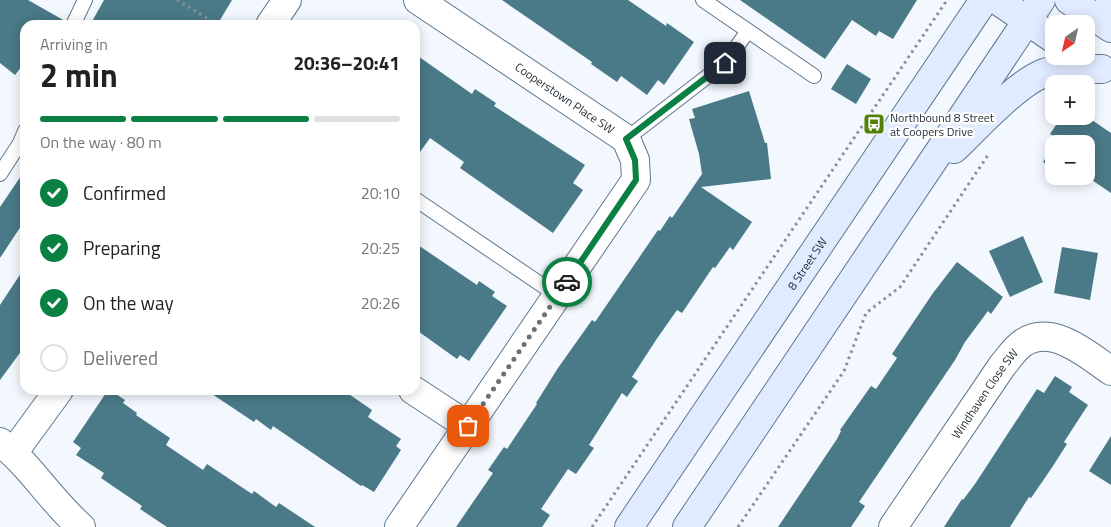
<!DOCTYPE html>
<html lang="en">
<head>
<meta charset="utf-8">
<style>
  :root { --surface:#fff; --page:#f2f2f2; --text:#222; --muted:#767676; --line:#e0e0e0; --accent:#0b8043 }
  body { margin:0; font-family:"Titillium Web",sans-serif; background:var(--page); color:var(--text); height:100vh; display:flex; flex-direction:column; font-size:19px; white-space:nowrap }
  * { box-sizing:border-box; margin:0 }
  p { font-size:16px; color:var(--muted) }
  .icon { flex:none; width:28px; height:28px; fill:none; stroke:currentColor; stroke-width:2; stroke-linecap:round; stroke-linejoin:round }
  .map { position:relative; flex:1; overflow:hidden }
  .details { position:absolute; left:20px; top:20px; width:400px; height:375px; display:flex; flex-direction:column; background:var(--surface); border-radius:15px; box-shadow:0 2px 12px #0003 }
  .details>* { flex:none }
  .needle { width:32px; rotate:214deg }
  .buttons { position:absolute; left:1045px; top:15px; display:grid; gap:10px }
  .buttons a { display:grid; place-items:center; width:50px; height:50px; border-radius:10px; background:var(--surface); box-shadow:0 2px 12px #0003; font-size:25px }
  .pin { position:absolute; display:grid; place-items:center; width:42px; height:42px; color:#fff; margin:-21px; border-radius:10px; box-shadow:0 2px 8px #0006 }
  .courier { position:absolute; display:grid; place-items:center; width:50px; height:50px; margin:-25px; border:4px solid #0b8043; border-radius:50%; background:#fff; color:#222; box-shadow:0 1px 6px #0007 }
  .summary em { font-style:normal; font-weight:700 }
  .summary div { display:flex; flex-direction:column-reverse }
  .summary { display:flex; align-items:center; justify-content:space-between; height:85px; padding:0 20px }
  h1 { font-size:32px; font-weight:700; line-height:38px }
  .bar { display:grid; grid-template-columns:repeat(4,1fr); gap:8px 5px; align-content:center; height:60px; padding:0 20px }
  .bar i { height:6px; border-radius:4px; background:var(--line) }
  .bar .active { background:var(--accent) }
  .bar p { grid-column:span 4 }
  ol { padding:0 20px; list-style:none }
  li { display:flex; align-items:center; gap:15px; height:55px }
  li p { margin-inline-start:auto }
  li .icon { padding:5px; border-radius:50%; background:var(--accent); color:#fff; stroke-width:4 }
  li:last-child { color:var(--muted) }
  li i { width:28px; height:28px; border:2px solid var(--line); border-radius:50% }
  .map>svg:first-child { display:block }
  .building { fill:#4a7987 }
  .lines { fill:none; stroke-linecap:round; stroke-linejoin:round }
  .lane-casing { stroke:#5d798f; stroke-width:16 }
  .street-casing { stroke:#5d798f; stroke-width:30 }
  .secondary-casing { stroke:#5d798f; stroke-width:30 }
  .path { stroke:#879097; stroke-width:3; stroke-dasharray:2.5 4; stroke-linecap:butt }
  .lane { stroke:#fff; stroke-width:14 }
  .street { stroke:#fff; stroke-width:28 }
  .secondary { stroke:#e1ebff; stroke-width:28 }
  .done { stroke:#68727a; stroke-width:5; stroke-dasharray:0 9 }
  .route { stroke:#0b8043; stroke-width:6 }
  .labels { text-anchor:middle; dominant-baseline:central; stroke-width:4.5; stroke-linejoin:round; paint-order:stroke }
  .street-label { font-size:12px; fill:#1e2a33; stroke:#fff }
  .poi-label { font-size:12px; fill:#1e2a33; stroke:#fff; text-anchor:start }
</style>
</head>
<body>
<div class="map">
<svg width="1111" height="527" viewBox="0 0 1111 527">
  <rect width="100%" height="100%" fill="#f2f8fd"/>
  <g class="building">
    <polygon points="0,0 28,0 65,21 64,25 25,25 25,62 15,75 0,63"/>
    <polygon points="104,0 232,0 217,25 90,25"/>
    <polygon points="502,0 628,0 666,26 667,23 694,42 664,85 658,80 647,95 621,76 617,82 591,64 592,62"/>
    <polygon points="740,0 917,0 893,39 879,31 876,36 852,20 825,59"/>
    <polygon points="415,54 472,94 475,89 496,103 494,106 585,165 573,183 583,190 553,233 460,168 464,162 430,138 415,159"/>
    <polygon points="847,64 871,79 856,104 831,89"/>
    <polygon points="749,91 765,143 767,143 771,179 701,187 752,222 733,250 730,247 715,268 713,267 682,313 677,310 656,340 632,377 638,381 627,397 622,393 589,445 594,448 576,474 568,469 541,509 550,515 542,527 456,527 493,473 488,470 504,447 507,449 537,404 536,403 558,368 592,320 595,322 658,230 660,231 670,216 672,218 702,174 699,154 689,119 695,118 692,109"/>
    <polygon points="1062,116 1086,116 1111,133 1111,193 1086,176 1086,144 1055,144 1058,139 1050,134"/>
    <polygon points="1054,145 1054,169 1043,162"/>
    <polygon points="25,170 25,220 0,258 0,207"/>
    <polygon points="1023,236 1043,282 1010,297 989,251"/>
    <polygon points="415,243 477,285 479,281 495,292 492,296 507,306 469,361 460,355 457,359 415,329"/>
    <polygon points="1062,247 1098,253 1090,300 1054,293"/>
    <polygon points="957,262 1003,297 991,314 988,311 965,342 955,360 859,502 865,506 851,527 778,527 837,439 841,431 840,430 871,386 876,389 897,358 892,354 933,293"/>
    <polygon points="25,267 25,346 0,380 0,305"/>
    <polygon points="1055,376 1072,387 1069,392 1088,405 1064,442 1067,444 1051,469 1031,498 1029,497 1010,527 944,527 962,499 963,500 975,484 1037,389 1044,393"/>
    <polygon points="108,390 110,390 125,400 123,403 137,413 136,415 170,438 166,445 203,470 207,464 252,494 254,491 276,507 279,503 315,527 167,527 140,509 142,506 101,478 104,473 76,455 81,448 73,442"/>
    <polygon points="206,390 343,390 372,410 368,417 401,439 396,446 401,450 374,492 362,485 361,486 273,426 271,430 256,419 254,422"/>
    <polygon points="1111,436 1111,485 1089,471"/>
  </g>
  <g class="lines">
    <g class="lane-casing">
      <g id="lane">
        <polyline points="703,0 814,76"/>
        <polyline points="73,25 85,0"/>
        <polyline points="626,139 725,63 748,31"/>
        <polyline points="0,174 20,143 25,131"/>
        <polyline points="415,199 558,296"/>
      </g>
    </g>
    <g class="street-casing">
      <g id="street">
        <polyline points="270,25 287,0"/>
        <polyline points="413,390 468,426"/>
        <path d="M 0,442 C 31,466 51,501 81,527"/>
        <polyline points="13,453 59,390"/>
        <polyline points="399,527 636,180 635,160 626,139 418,0"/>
        <path id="s1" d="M 893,527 L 1002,366 C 1008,359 1015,348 1023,343 C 1052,323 1088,355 1111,371"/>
      </g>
    </g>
    <g class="secondary-casing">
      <g id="secondary">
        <polyline points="997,0 1054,39"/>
        <polyline points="1069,0 1111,28"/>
        <polyline points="1110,0 1111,2"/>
        <path d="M 954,149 C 977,127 1016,84 1044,73 C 1062,66 1083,69 1102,69"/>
        <path id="s2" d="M 629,527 L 984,0"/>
        <polyline points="687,527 1041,0"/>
      </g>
    </g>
    <g class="path">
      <polyline points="177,0 218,25"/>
      <polyline points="592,527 945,3 944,0"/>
      <polyline points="738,527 844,371 866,313 900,287 988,155"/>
    </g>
    <use href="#lane" class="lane"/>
    <use href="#street" class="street"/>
    <use href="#secondary" class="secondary"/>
  </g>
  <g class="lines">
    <polyline class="done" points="468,426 567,282"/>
    <polyline class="route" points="567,282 636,180 635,160 626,139 725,63"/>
  </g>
  <defs>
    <g id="bus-square" transform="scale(1.125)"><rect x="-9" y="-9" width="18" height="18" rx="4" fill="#548009" stroke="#fff"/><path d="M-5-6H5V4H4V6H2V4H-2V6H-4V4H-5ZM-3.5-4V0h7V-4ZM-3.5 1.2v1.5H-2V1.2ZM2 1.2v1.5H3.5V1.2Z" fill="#fff"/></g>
  </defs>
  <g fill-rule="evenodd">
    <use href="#bus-square" x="874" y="124"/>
  </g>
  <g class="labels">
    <g class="street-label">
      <text transform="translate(565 98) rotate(34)">Cooperstown Place SW</text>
      <text stroke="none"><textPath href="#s2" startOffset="318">8 Street SW</textPath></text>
      <text stroke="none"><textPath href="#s1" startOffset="162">Windhaven Close SW</textPath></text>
    </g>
    <g class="poi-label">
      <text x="890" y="117">Northbound 8 Street<tspan x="890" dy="14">at Coopers Drive</tspan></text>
    </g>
  </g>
</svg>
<div class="buttons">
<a><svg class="needle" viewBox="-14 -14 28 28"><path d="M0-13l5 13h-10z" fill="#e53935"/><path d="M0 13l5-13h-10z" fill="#767676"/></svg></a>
<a>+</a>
<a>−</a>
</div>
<div class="pin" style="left:468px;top:426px;background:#ea580c"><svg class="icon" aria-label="bag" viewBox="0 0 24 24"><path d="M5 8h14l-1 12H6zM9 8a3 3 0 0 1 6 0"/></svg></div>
<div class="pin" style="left:725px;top:63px;background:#1f2937"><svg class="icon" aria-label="home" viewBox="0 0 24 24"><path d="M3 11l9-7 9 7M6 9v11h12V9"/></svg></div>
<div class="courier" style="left:567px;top:282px"><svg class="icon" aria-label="car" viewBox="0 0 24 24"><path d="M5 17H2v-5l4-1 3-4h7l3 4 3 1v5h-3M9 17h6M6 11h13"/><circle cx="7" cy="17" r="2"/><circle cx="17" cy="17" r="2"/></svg></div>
<section class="details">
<div class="summary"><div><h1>2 min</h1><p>Arriving in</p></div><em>20:36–20:41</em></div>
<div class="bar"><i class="active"></i><i class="active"></i><i class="active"></i><i></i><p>On the way · 80 m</p></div>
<ol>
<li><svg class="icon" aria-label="check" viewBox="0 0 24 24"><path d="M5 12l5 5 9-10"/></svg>Confirmed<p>20:10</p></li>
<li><svg class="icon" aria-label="check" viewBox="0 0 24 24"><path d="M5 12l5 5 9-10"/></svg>Preparing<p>20:25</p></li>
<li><svg class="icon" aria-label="check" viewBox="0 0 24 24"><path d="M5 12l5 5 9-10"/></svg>On the way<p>20:26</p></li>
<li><i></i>Delivered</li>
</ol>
</section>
</div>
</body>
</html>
